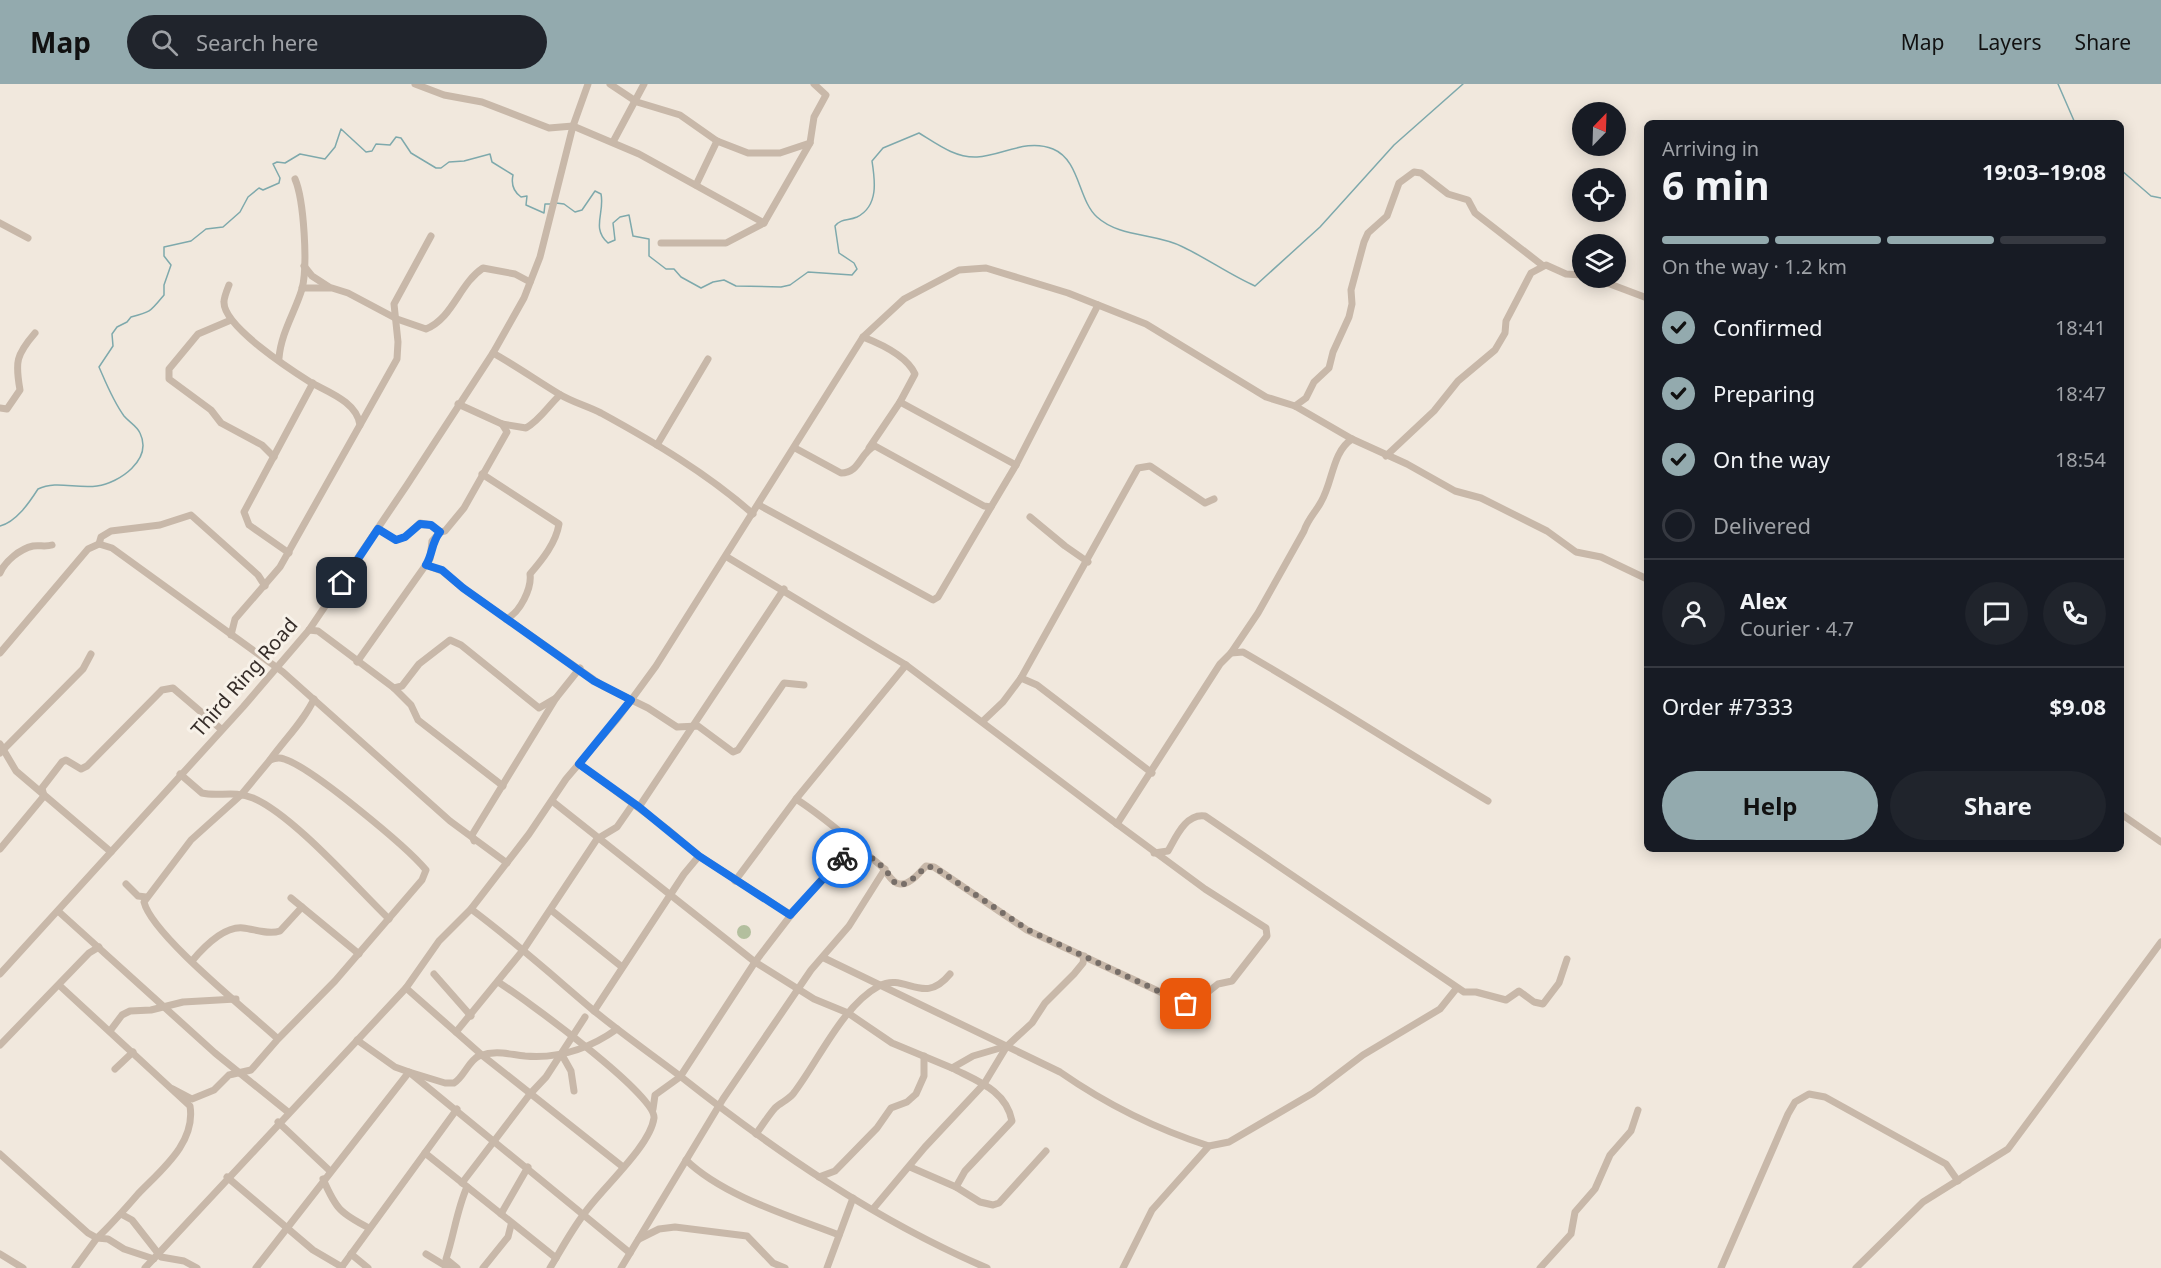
<!DOCTYPE html>
<html lang="en">
<head>
<meta charset="utf-8">
<style>
  :root { --surface:#171b24; --page:#20242c; --text:#f1f3f6; --muted:#9ea1a6; --line:#363941; --accent:#93aaae }
  body { margin:0; font-family:"Noto Sans",sans-serif; background:var(--page); color:var(--text); height:100vh; display:flex; flex-direction:column; font-size:22px; white-space:nowrap }
  * { box-sizing:border-box; margin:0 }
  p { font-size:20px; color:var(--muted) }
  .icon { flex:none; width:33px; height:33px; fill:none; stroke:currentColor; stroke-width:2; stroke-linecap:round; stroke-linejoin:round }
  .map { position:relative; flex:1; overflow:hidden }
  .side { position:absolute; left:1644px; top:36px; width:480px; height:732px; display:flex; flex-direction:column; background:var(--surface); border-radius:9px; box-shadow:0 3px 15px #0003 }
  .side>* { flex:none }
  .needle { width:39px; rotate:23deg }
  .controls { position:absolute; left:1572px; top:18px; display:grid; gap:12px }
  .controls a { display:grid; place-items:center; width:54px; height:54px; border-radius:50%; background:var(--surface); box-shadow:0 3px 15px #0003; font-size:30px }
  .pin { position:absolute; display:grid; place-items:center; width:51px; height:51px; color:#fff; margin:-26px; border-radius:12px; box-shadow:0 3px 9px #0006 }
  .courier { position:absolute; display:grid; place-items:center; width:60px; height:60px; margin:-30px; border:4px solid #1a73e8; border-radius:50%; background:#fff; color:#222; box-shadow:0 2px 8px #0007 }
  .overview em { font-style:normal; font-weight:700 }
  .overview div { display:flex; flex-direction:column-reverse }
  .overview { display:flex; align-items:center; justify-content:space-between; height:102px; padding:0 18px }
  h1 { font-size:39px; font-weight:700; line-height:45px }
  .bar { display:grid; grid-template-columns:repeat(4,1fr); gap:9px 6px; align-content:center; height:72px; padding:0 18px }
  .bar i { height:8px; border-radius:4px; background:var(--line) }
  .bar .selected { background:var(--accent) }
  .bar p { grid-column:span 4 }
  .line { display:flex; align-items:center; gap:15px; padding:0 18px; border-top:2px solid var(--line) }
  .line div { flex:1 }
  .round { display:grid; place-items:center; flex:none; width:63px; height:63px; border-radius:32px; background:var(--page) }
  ol { padding:0 18px; list-style:none }
  li { display:flex; align-items:center; gap:18px; height:66px }
  li p { margin-inline-start:auto }
  li .icon { padding:6px; border-radius:50%; background:var(--accent); color:#111; stroke-width:4 }
  li:last-child { color:var(--muted) }
  li i { width:33px; height:33px; border:3px solid var(--line); border-radius:50% }
  .primary-button { display:flex; gap:12px; margin-top:auto; padding:12px 18px }
  .primary-button a { flex:1; height:69px; border-radius:36px; background:var(--accent); color:#111; font-size:24px; font-weight:700; line-height:69px; text-align:center }
  .primary-button a+a { background:var(--page); color:var(--text) }
  header { display:flex; align-items:center; gap:36px; box-sizing:border-box; height:84px; padding:0 30px; background:var(--accent); color:#111 }
  header strong { font-size:28px }
  nav { display:flex; gap:33px; margin-inline-start:auto; font-size:21px }
  .search { width:420px; height:54px; background:var(--page); display:flex; align-items:center; gap:15px; box-sizing:border-box; padding:0 21px; border-radius:33px; color:var(--muted); font-size:22px }
  .map>svg:first-child { display:block }
  .green { fill:#b3bf9e }
  .lines { fill:none; stroke-linecap:round; stroke-linejoin:round }
  .stream { stroke:#7ea9ac; stroke-width:1.5 }
  .minor { stroke:#c8b8a9; stroke-width:7 }
  .done { stroke:#776e68; stroke-width:6; stroke-dasharray:0 10.8 }
  .route { stroke:#1a73e8; stroke-width:8 }
  .labels { text-anchor:middle; dominant-baseline:central; stroke-width:6; stroke-linejoin:round; paint-order:stroke }
  .street-label { font-size:20px; fill:#362d29; stroke:#f8f2e9 }
</style>
</head>
<body>
<header>
<strong>Map</strong>
<div class="search"><svg class="icon" aria-label="search" viewBox="0 0 24 24"><circle cx="10" cy="10" r="6"/><path d="M15 15l6 6"/></svg>Search here</div>
<nav><a>Map</a><a>Layers</a><a>Share</a></nav>
</header>
<div class="map">
<svg width="2161" height="1184" viewBox="0 0 2161 1184">
  <rect width="100%" height="100%" fill="#f1e8dd"/>
  <circle class="green" cx="744" cy="848" r="7"/>
  <g class="lines">
    <g class="stream">
      <polyline points="2058,0 2075,39"/>
      <polyline points="2121,86 2151,112 2161,114"/>
      <path d="M 556,119 L 564,120 L 575,128 L 582,126 L 595,107 L 601,110 C 605,129 591,144 608,159 L 615,156 L 613,139 L 620,133 L 629,131 L 633,152 L 649,155 L 649,172 L 666,185 L 674,185 L 681,193 L 701,204 L 713,198 L 724,196 L 736,202 L 781,203 L 790,201 L 808,188 L 852,191 L 857,185 L 854,179 L 839,169 L 835,142 C 842,134 848,137 857,133 C 879,122 875,96 872,77 L 883,64 L 919,49 C 937,60 955,74 977,73 C 1002,72 1026,54 1053,65 C 1080,76 1078,116 1097,133 C 1120,154 1157,149 1183,163 C 1208,175 1230,191 1255,202 L 1320,143 L 1394,61 L 1463,0"/>
      <path d="M 0,442 C 16,438 29,419 38,405 C 56,396 76,405 97,402 C 119,399 153,376 140,349 C 137,342 129,338 124,332 C 113,317 106,299 99,283 L 113,262 L 112,250 L 117,243 L 127,238 L 131,233 C 151,228 150,228 164,211 L 164,201 L 171,181 L 164,172 L 164,163 L 191,157 L 206,145 L 223,143 L 240,128 L 248,113 L 259,104 L 263,106 L 279,99 L 280,94 L 273,80 L 277,78 L 285,79 L 300,70 L 325,75 L 335,63 L 341,45 L 366,68 L 372,67 L 376,60 L 390,61 L 396,53 L 401,54 L 411,69 L 436,84 L 441,84 L 449,78 L 464,77 L 490,70 L 492,78 L 513,91 C 511,100 514,108 521,113 L 527,112 L 526,121 L 544,129 L 545,120 L 551,120"/>
    </g>
    <g class="minor">
      <polyline points="415,0 444,11 482,18 549,44 573,42 639,70 764,139"/>
      <polyline points="610,0 637,18 680,31 717,57 748,69 780,69 810,59 814,33 826,11 814,0"/>
      <polyline points="613,58 644,0"/>
      <polyline points="696,101 717,57"/>
      <polyline points="0,139 28,154"/>
      <polyline points="661,159 726,159 764,139 810,59"/>
      <polyline points="304,182 312,192 329,203"/>
      <polyline points="1594,194 1647,214"/>
      <path d="M 229,201 C 227,206 224,213 224,218 C 223,242 291,286 310,298 C 328,308 357,318 360,341 L 280,483 L 235,535 L 231,551"/>
      <path d="M 302,204 L 332,204 L 348,209 L 397,235 L 426,245 C 453,234 459,200 483,184 L 515,190 L 530,198"/>
      <polyline points="231,236 198,250 169,285 169,295 211,326 221,339 262,361 274,373"/>
      <path d="M 863,253 C 881,260 907,272 915,290 L 900,318 L 869,364"/>
      <path d="M 493,269 C 516,282 536,296 559,310 C 572,318 587,322 601,329 C 654,358 708,390 753,430"/>
      <path d="M 279,274 C 281,249 295,228 302,205 C 308,182 304,116 295,95"/>
      <polyline points="900,318 1016,381"/>
      <path d="M 458,320 L 502,340 L 526,344 C 540,336 548,322 560,311"/>
      <polyline points="1295,322 1306,314 1314,298 1329,284 1333,268 1349,233 1352,220 1351,206 1364,158 1368,149 1387,132 1399,99 1414,88 1421,89 1448,110 1468,116 1475,129 1542,181"/>
      <path d="M 0,324 L 7,325 L 20,306 C 15,278 16,271 35,249"/>
      <polyline points="360,341 397,275 398,258 394,220 431,152"/>
      <polyline points="657,361 708,275"/>
      <path d="M 795,364 L 841,389 C 860,389 860,368 875,362 L 984,422 L 991,423 L 1016,381 L 1098,221"/>
      <polyline points="1386,372 1434,327 1458,297 1495,266 1505,249 1506,237 1531,189 1546,181 1566,190 1582,191"/>
      <path d="M 482,390 L 559,440 C 556,459 542,476 530,490 C 532,504 520,529 506,535"/>
      <polyline points="759,421 933,516 938,513 991,423"/>
      <polyline points="1030,433 1065,462 1088,478"/>
      <polyline points="378,445 396,456 405,453 420,439 431,441 440,448 445,447 464,424 507,348 502,340"/>
      <polyline points="99,460 101,453 111,447 160,441 191,431 258,491 265,502"/>
      <polyline points="289,469 249,441 244,428 313,299"/>
      <path d="M 727,473 L 906,581 L 1117,740 L 1220,580 L 1231,569 L 1243,568 C 1326,616 1406,668 1488,717"/>
      <polyline points="426,481 442,487 463,504 603,602 648,624 677,643 698,642 733,668 738,666 784,599 804,601"/>
      <path d="M 0,489 C 5,477 20,465 33,462 C 39,461 46,463 52,461"/>
      <polyline points="309,546 318,547 394,604 411,621 418,636 503,702"/>
      <polyline points="0,569 88,465 99,460 112,464 283,588 450,737 507,779"/>
      <path d="M 1231,569 L 1258,529 L 1304,447 C 1308,435 1315,429 1321,418 C 1333,398 1332,368 1352,355"/>
      <polyline points="357,578 430,475 432,457 440,448"/>
      <polyline points="1021,594 1037,601 1152,689"/>
      <polyline points="394,604 402,602 419,580 450,556 461,561 539,624 556,614"/>
      <polyline points="983,637 1003,618 1021,594 1138,384 1150,382 1205,419 1214,415"/>
      <polyline points="0,660 16,687 111,768"/>
      <polyline points="0,669 83,585 91,570"/>
      <path d="M 270,676 C 285,655 304,637 314,615"/>
      <polyline points="579,680 667,745 699,772 791,831"/>
      <path d="M 180,690 L 202,709 C 218,713 234,706 253,714 C 293,731 355,802 389,835"/>
      <path d="M 796,715 C 826,734 853,759 880,781 C 886,786 892,800 900,800 C 910,801 919,789 926,782 L 934,783 L 1027,846 L 1186,920 L 1194,919 L 1218,900 L 1232,897 L 1267,852 L 1266,844 L 1205,805 L 1117,740"/>
      <polyline points="552,717 755,878 814,915 848,929 892,959 952,984 973,972 1007,962"/>
      <polyline points="639,723 784,505"/>
      <polyline points="2121,730 2161,758"/>
      <polyline points="474,757 472,751 556,614 580,584"/>
      <polyline points="0,765 44,712 42,704 62,678 66,676 81,685 87,682 162,606 173,604 221,645"/>
      <path d="M 1154,769 L 1168,767 C 1176,753 1186,729 1205,732 L 1464,908 L 1476,908 L 1506,916 L 1519,907 L 1534,918 L 1543,920 L 1559,899 L 1567,875"/>
      <polyline points="735,797 796,715 906,581"/>
      <polyline points="126,800 138,812 146,813"/>
      <polyline points="291,814 359,870"/>
      <path d="M 471,825 C 514,857 553,892 593,926 C 621,949 651,970 680,992 C 775,1067 875,1136 987,1184"/>
      <polyline points="551,826 622,883"/>
      <polyline points="58,827 215,969 288,1028"/>
      <path d="M 824,874 L 1060,988 C 1106,1020 1156,1045 1209,1062"/>
      <path d="M 192,877 C 203,864 224,842 243,844 C 254,845 268,851 280,847 L 302,823"/>
      <polyline points="0,890 243,623 309,546 407,401 493,269 524,214 540,173 573,42 588,0"/>
      <polyline points="434,890 471,932"/>
      <path d="M 498,898 C 522,913 657,1011 654,1034 C 650,1063 601,1105 584,1130 C 571,1147 561,1166 550,1184"/>
      <polyline points="406,904 483,972 623,1083"/>
      <polyline points="594,927 684,790 699,772"/>
      <polyline points="110,947 122,931 130,927 151,926 183,918 236,915"/>
      <polyline points="456,948 524,865 597,755 617,743 633,720"/>
      <polyline points="357,956 395,983 409,988 630,1169"/>
      <polyline points="0,961 89,869 99,863"/>
      <polyline points="562,971 571,987 574,1007"/>
      <path d="M 952,984 C 977,997 1006,1006 1012,1037 L 965,1087 L 956,1103"/>
      <polyline points="115,985 133,968"/>
      <path d="M 173,1005 L 192,1015 L 214,1006 L 229,991 L 251,986 L 278,955 C 249,928 152,851 144,818 L 191,756 L 241,711 L 270,676 C 275,674 279,673 284,675 C 311,683 407,763 426,786 L 422,796 L 335,897 L 278,955"/>
      <polyline points="653,1025 655,1011 680,993 755,878 791,831 854,759"/>
      <polyline points="278,1038 330,1087"/>
      <path d="M 756,1050 C 762,1042 768,1032 775,1024 C 780,1019 788,1016 793,1010 C 818,978 842,922 879,902 C 906,888 923,923 950,890"/>
      <polyline points="425,1069 556,1174"/>
      <path d="M 0,1070 L 88,1149 L 97,1154 C 112,1140 125,1125 138,1110 C 161,1086 196,1059 190,1022 L 59,901"/>
      <path d="M 686,1076 C 723,1112 790,1132 839,1151"/>
      <polyline points="910,1083 956,1103 980,1118 993,1121 999,1119 1046,1067"/>
      <polyline points="227,1093 313,1166 342,1183"/>
      <polyline points="819,1093 835,1087 877,1044 891,1024 907,1018 916,1010 924,992 924,972"/>
      <path d="M 323,1095 C 336,1125 340,1129 369,1144"/>
      <polyline points="462,1099 530,1010 546,993 585,933"/>
      <polyline points="873,1125 925,1063 984,1000 1007,962 1032,939 1045,919 1074,890 1083,879 1084,872"/>
      <polyline points="121,1130 132,1136 161,1173 184,1177 197,1184"/>
      <polyline points="501,1130 528,1083"/>
      <polyline points="639,1155 659,1145 675,1143 747,1152 773,1179 785,1184"/>
      <polyline points="0,1170 23,1184"/>
      <polyline points="351,1170 368,1184"/>
      <polyline points="426,1170 449,1184"/>
      <polyline points="75,1184 97,1154 108,1155 124,1165 154,1175"/>
      <polyline points="145,1184 406,904 439,857 471,825 529,750 566,695 618,634 656,582 863,253 904,215 959,186 986,184 1068,209 1146,240 1266,313 1295,322 1352,355 1407,380 1455,407 1481,414 1547,447 1576,468 1601,473 1647,495"/>
      <path d="M 256,1184 L 409,988 L 445,999 L 454,999 C 464,993 469,976 479,972 C 496,966 507,970 525,972 C 560,975 589,965 617,945"/>
      <polyline points="341,1184 457,1025"/>
      <path d="M 457,1184 L 446,1175 C 454,1151 457,1125 467,1103"/>
      <polyline points="483,1184 508,1153 511,1141"/>
      <polyline points="621,1184 723,1015 811,886 849,842 885,785"/>
      <polyline points="827,1184 853,1114"/>
      <polyline points="1123,1184 1152,1126 1209,1062 1229,1058 1313,1009 1363,971 1440,925 1456,905"/>
      <polyline points="1540,1184 1571,1150 1575,1128 1595,1105 1610,1071 1631,1047 1638,1026"/>
      <polyline points="1721,1184 1788,1030 1795,1018 1809,1010 1825,1013 1946,1080 1958,1097"/>
      <polyline points="1856,1184 1923,1118 2008,1065 2161,858"/>
    </g>
  </g>
  <g class="lines">
    <polyline class="done" points="842,774 854,759 885,785 895,799 901,801 909,798 926,783 934,783 1028,846 1186,920"/>
    <path class="route" d="M 342,499 L 378,445 L 396,456 L 405,453 L 420,440 L 431,441 L 440,448 C 431,459 433,470 426,481 L 442,486 L 463,504 L 594,597 L 631,616 L 579,680 L 639,723 L 699,772 L 790,831 L 842,774"/>
  </g>
  <g class="labels">
    <g class="street-label">
      <text transform="translate(244 593) rotate(-49)">Third Ring Road</text>
    </g>
  </g>
</svg>
<div class="controls">
<a><svg class="needle" viewBox="-14 -14 28 28"><path d="M0-13l5 13h-10z" fill="#e53935"/><path d="M0 13l5-13h-10z" fill="#9ea1a6"/></svg></a>
<a><svg class="icon" aria-label="locate" viewBox="0 0 24 24"><circle cx="12" cy="12" r="6"/><path d="M12 2v4M12 18v4M2 12h4M18 12h4"/></svg></a>
<a><svg class="icon" aria-label="layers" viewBox="0 0 24 24"><path d="M12 4l9 5-9 5-9-5zM3 14l9 5 9-5"/></svg></a>
</div>
<div class="pin" style="left:1186px;top:920px;background:#ea580c"><svg class="icon" aria-label="bag" viewBox="0 0 24 24"><path d="M5 8h14l-1 12H6zM9 8a3 3 0 0 1 6 0"/></svg></div>
<div class="pin" style="left:342px;top:499px;background:#1f2937"><svg class="icon" aria-label="home" viewBox="0 0 24 24"><path d="M3 11l9-7 9 7M6 9v11h12V9"/></svg></div>
<div class="courier" style="left:842px;top:774px"><svg class="icon" aria-label="bike" viewBox="0 0 24 24"><circle cx="6" cy="16" r="4"/><circle cx="18" cy="16" r="4"/><path d="M6 16l4-8h5l3 8M10 8l3 8H6M13 5h3"/></svg></div>
<section class="side">
<div class="overview"><div><h1>6 min</h1><p>Arriving in</p></div><em>19:03–19:08</em></div>
<div class="bar"><i class="selected"></i><i class="selected"></i><i class="selected"></i><i></i><p>On the way · 1.2 km</p></div>
<ol>
<li><svg class="icon" aria-label="check" viewBox="0 0 24 24"><path d="M5 12l5 5 9-10"/></svg>Confirmed<p>18:41</p></li>
<li><svg class="icon" aria-label="check" viewBox="0 0 24 24"><path d="M5 12l5 5 9-10"/></svg>Preparing<p>18:47</p></li>
<li><svg class="icon" aria-label="check" viewBox="0 0 24 24"><path d="M5 12l5 5 9-10"/></svg>On the way<p>18:54</p></li>
<li><i></i>Delivered</li>
</ol>
<div class="line" style="height:108px"><a class="round"><svg class="icon" aria-label="person" viewBox="0 0 24 24"><circle cx="12" cy="8" r="4"/><path d="M4 21q1-7 8-7t8 7"/></svg></a><div><b>Alex</b><p>Courier · 4.7</p></div><a class="round"><svg class="icon" aria-label="chat" viewBox="0 0 24 24"><path d="M4 5h16v11H9l-5 4z"/></svg></a><a class="round"><svg class="icon" aria-label="phone" viewBox="0 0 24 24"><path d="M5 4h4l2 5-3 2q2 4 5 5l2-3 5 2v4C11 20 4 13 5 4z"/></svg></a></div>
<div class="line" style="height:78px"><div>Order #7333</div><b>$9.08</b></div>
<div class="primary-button"><a>Help</a><a>Share</a></div>
</section>
</div>
</body>
</html>
